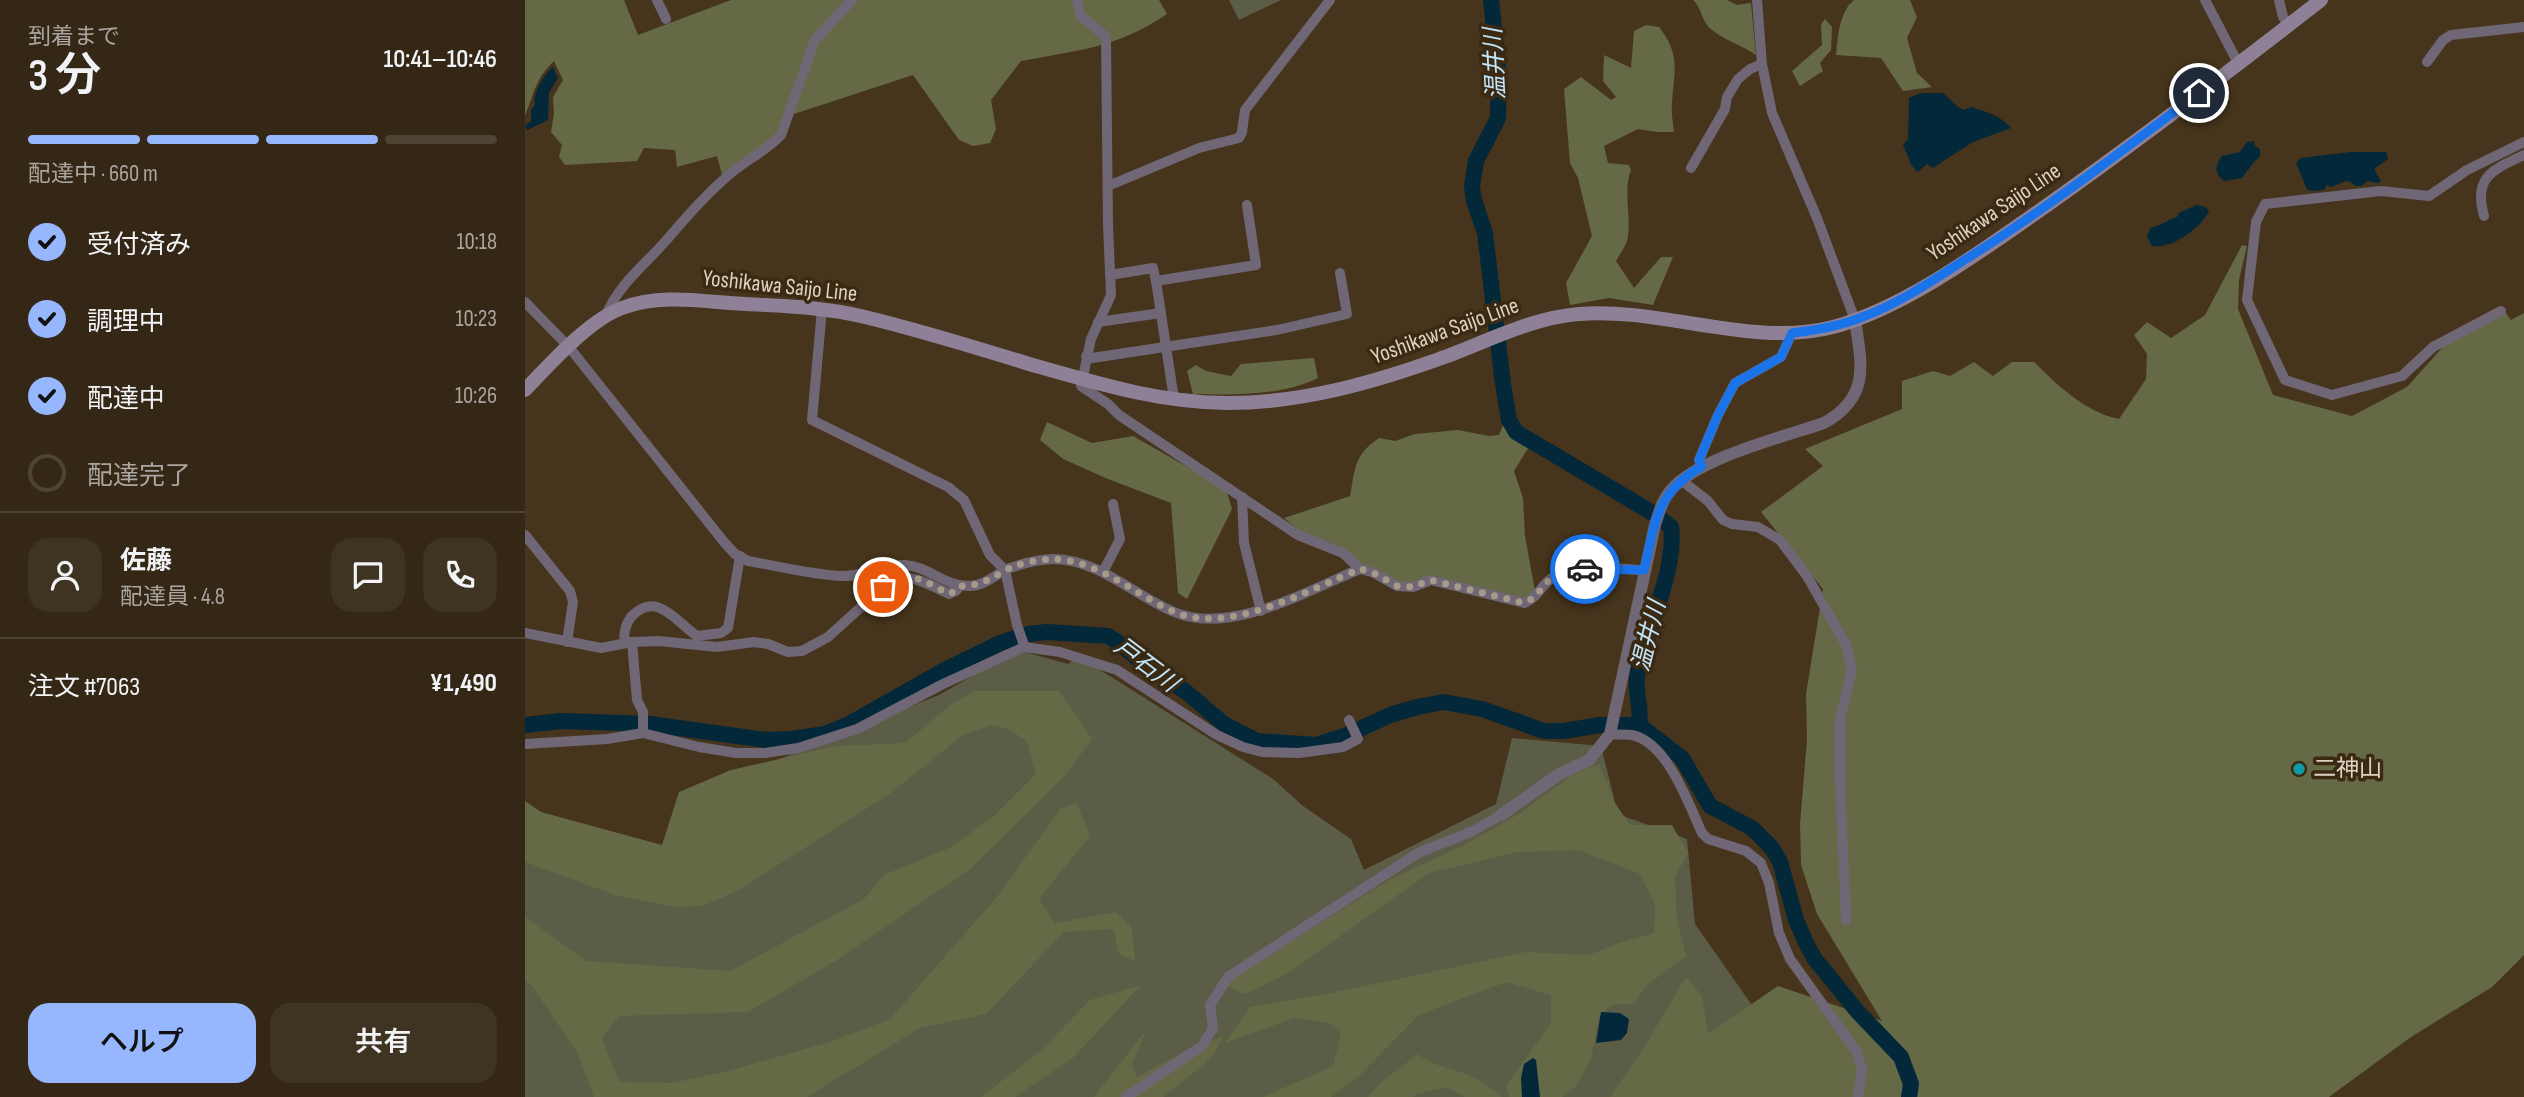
<!DOCTYPE html>
<html lang="ja">
<head>
<meta charset="utf-8">
<style>
  :root { --surface:#342715; --page:#3f3322; --text:#f1f3f6; --muted:#a9a5a0; --line:#4e4434; --accent:#96b6fd }
  body { margin:0; font-family:"Sofia Sans Condensed","Noto Sans JP",sans-serif; background:var(--page); color:var(--text); height:100vh; display:flex; flex-direction:column; font-size:26px; white-space:nowrap }
  * { box-sizing:border-box; margin:0 }
  p { font-size:23px; color:var(--muted) }
  .icon { flex:none; width:38px; height:38px; fill:none; stroke:currentColor; stroke-width:2; stroke-linecap:round; stroke-linejoin:round }
  .map { position:relative; flex:1; overflow:hidden }
  .sheet { display:flex; flex-direction:column; background:var(--surface); width:525px }
  .sheet>* { flex:none }
  .pin { position:absolute; display:grid; place-items:center; width:60px; height:60px; color:#fff; margin:-30px; border:4px solid #fff; border-radius:50%; box-shadow:0 2px 7px #0007 }
  .courier { position:absolute; display:grid; place-items:center; width:70px; height:70px; margin:-35px; border:5px solid #1a73e8; border-radius:50%; background:#fff; color:#222; box-shadow:0 2px 9px #0007 }
  .headline em { font-style:normal; font-weight:600 }
  .headline div { display:flex; flex-direction:column-reverse }
  .headline { display:flex; align-items:center; justify-content:space-between; height:119px; padding:0 28px }
  h1 { font-size:46px; font-weight:600; line-height:52px }
  .bar { display:grid; grid-template-columns:repeat(4,1fr); gap:10px 7px; align-content:center; height:84px; padding:0 28px }
  .bar i { height:9px; border-radius:5px; background:var(--line) }
  .bar .on { background:var(--accent) }
  .bar p { grid-column:span 4 }
  .line { display:flex; align-items:center; gap:18px; padding:0 28px; border-top:2px solid var(--line) }
  .line div { flex:1 }
  .round { display:grid; place-items:center; flex:none; width:74px; height:74px; border-radius:21px; background:var(--page) }
  ol { padding:0 28px; list-style:none }
  li { display:flex; align-items:center; gap:21px; height:77px }
  li p { margin-inline-start:auto }
  li .icon { padding:7px; border-radius:50%; background:var(--accent); color:#111; stroke-width:4 }
  li:last-child { color:var(--muted) }
  li i { width:38px; height:38px; border:4px solid var(--line); border-radius:50% }
  .cta { display:flex; gap:14px; margin-top:auto; padding:14px 28px }
  .cta a { flex:1; height:80px; border-radius:21px; background:var(--accent); color:#111; font-size:28px; font-weight:600; line-height:80px; text-align:center }
  .cta a+a { background:var(--page); color:var(--text) }
  main { display:flex; flex:1; min-height:0 }
  .map>svg:first-child { display:block }
  .green { fill:#5b5d47 }
  .forest { fill:#666945 }
  .water { fill:#03283a }
  .lines { fill:none; stroke-linecap:round; stroke-linejoin:round }
  .river { stroke:#03283a; stroke-width:16 }
  .minor { stroke:#6f6775; stroke-width:10 }
  .tertiary { stroke:#6f6775; stroke-width:12 }
  .secondary { stroke:#8e8197; stroke-width:14 }
  .done { stroke:#a89a89; stroke-width:7; stroke-dasharray:0 12.6 }
  .route { stroke:#1a73e8; stroke-width:9 }
  .culture-dot { fill:#0f9aa8; stroke:#3b2a11; stroke-width:2.5 }
  .labels { text-anchor:middle; dominant-baseline:central; stroke-width:7; stroke-linejoin:round; paint-order:stroke }
  .street-label { font-size:23px; fill:#ddd1c3; stroke:#3b2a11 }
  .poi-label { font-size:23px; fill:#ddd1c3; stroke:#3b2a11; text-anchor:start }
  .water-label { font-size:24px; font-style:italic; fill:#c0e5fc; stroke:#3b2a11 }
</style>
</head>
<body>
<main>
<section class="sheet">
<div class="headline"><div><h1>3 分</h1><p>到着まで</p></div><em>10:41–10:46</em></div>
<div class="bar"><i class="on"></i><i class="on"></i><i class="on"></i><i></i><p>配達中 · 660 m</p></div>
<ol>
<li><svg class="icon" aria-label="check" viewBox="0 0 24 24"><path d="M5 12l5 5 9-10"/></svg>受付済み<p>10:18</p></li>
<li><svg class="icon" aria-label="check" viewBox="0 0 24 24"><path d="M5 12l5 5 9-10"/></svg>調理中<p>10:23</p></li>
<li><svg class="icon" aria-label="check" viewBox="0 0 24 24"><path d="M5 12l5 5 9-10"/></svg>配達中<p>10:26</p></li>
<li><i></i>配達完了</li>
</ol>
<div class="line" style="height:126px"><a class="round"><svg class="icon" aria-label="person" viewBox="0 0 24 24"><circle cx="12" cy="8" r="4"/><path d="M4 21q1-7 8-7t8 7"/></svg></a><div><b>佐藤</b><p>配達員 · 4.8</p></div><a class="round"><svg class="icon" aria-label="chat" viewBox="0 0 24 24"><path d="M4 5h16v11H9l-5 4z"/></svg></a><a class="round"><svg class="icon" aria-label="phone" viewBox="0 0 24 24"><path d="M5 4h4l2 5-3 2q2 4 5 5l2-3 5 2v4C11 20 4 13 5 4z"/></svg></a></div>
<div class="line" style="height:91px"><div>注文 #7063</div><b>¥1,490</b></div>
<div class="cta"><a>ヘルプ</a><a>共有</a></div>
</section>
<div class="map">
<svg width="1999" height="1097" viewBox="0 0 1999 1097">
  <rect width="100%" height="100%" fill="#46341c"/>
  <g class="green">
    <polygon points="704,0 756,0 714,20"/>
    <polygon points="493,650 543,664 553,656 748,779 778,806 826,839 839,870 971,804 987,738 1076,746 1093,814 1162,839 1170,924 1255,1045 1295,1097 0,1097 0,835 135,857 167,794 414,695"/>
  </g>
  <g class="forest">
    <path d="M 0,0 L 99,0 L 113,35 L 206,0 L 634,0 L 642,14 C 595,47 550,51 496,61 L 466,100 L 471,129 L 465,143 L 448,146 L 434,140 L 388,75 L 266,115 L 250,141 L 198,179 L 192,156 L 152,167 L 150,150 L 119,148 L 112,161 L 40,165 L 34,157 L 37,145 L 26,132 L 29,113 L 28,97 L 38,80 L 29,61 C 10,79 9,94 0,116 Z"/>
    <path d="M 1168,0 L 1202,0 L 1212,5 L 1226,3 L 1231,55 C 1217,45 1191,37 1182,25 C 1176,17 1176,7 1168,0 Z"/>
    <path d="M 1329,0 L 1385,0 L 1392,17 L 1382,38 L 1392,73 L 1407,87 L 1378,91 L 1356,58 L 1311,55 C 1313,37 1314,12 1329,0 Z"/>
    <polygon points="1300,19 1307,27 1306,50 1295,63 1298,71 1275,86 1267,71 1297,45 1296,24"/>
    <path d="M 1121,25 L 1134,27 C 1156,55 1149,71 1147,103 C 1146,113 1148,123 1149,132 L 1132,132 L 1113,129 L 1079,146 L 1083,163 L 1104,165 L 1106,170 C 1098,190 1106,215 1103,236 C 1102,245 1095,254 1091,261 L 1109,288 L 1136,257 L 1148,257 L 1128,305 L 1084,298 L 1045,305 L 1041,283 L 1067,236 L 1053,178 L 1045,163 L 1039,89 L 1056,77 L 1086,100 L 1091,97 L 1078,81 L 1079,55 L 1106,68 L 1109,31 Z"/>
    <path d="M 1717,245 L 1722,246 L 1714,280 L 1713,309 L 1748,395 L 1827,416 L 1882,387 L 1917,348 L 1934,334 L 1980,312 L 1986,320 L 1999,313 L 1999,955 L 1967,987 L 1886,1037 L 1804,1097 L 1085,1097 L 1120,1046 L 1161,977 L 1177,996 L 1183,1034 L 1253,986 L 1357,1021 L 1292,914 L 1276,865 L 1275,824 L 1282,739 L 1281,694 L 1298,589 L 1236,512 L 1298,466 L 1280,449 L 1377,409 L 1377,381 L 1408,371 L 1425,376 L 1449,362 L 1468,376 L 1487,362 L 1509,362 C 1532,385 1562,413 1594,419 L 1621,379 L 1622,354 L 1609,335 L 1622,322 L 1646,338 L 1680,315 Z"/>
    <path d="M 789,358 L 793,378 C 757,396 707,395 668,394 L 662,371 L 671,365 L 681,371 L 706,376 L 716,364 Z"/>
    <path d="M 980,420 L 988,432 L 1005,445 L 989,471 L 998,498 L 1000,536 L 1010,591 L 998,599 L 910,576 L 878,586 L 838,567 L 816,547 L 775,531 L 759,518 L 825,496 C 830,468 829,455 854,438 L 870,441 L 890,434 L 933,430 L 964,436 L 974,435 Z"/>
    <polygon points="522,422 567,443 608,436 701,489 707,509 662,599 653,593 646,503 583,479 538,459 515,440"/>
    <polygon points="450,691 534,691 567,739 540,776 444,870 312,960 223,1012 94,1016 77,1038 94,1082 147,1083 203,1071 305,1042 365,1019 471,898 536,808 552,803 565,836 514,899 530,923 591,912 607,928 610,961 594,954 588,929 539,932 461,1014 395,1028 282,1097 69,1097 53,1054 7,986 0,980 0,917 62,961 205,971 339,899 359,875 426,847 469,816 511,774 502,741 483,729 466,725 438,735 366,793 214,890 178,906 149,907 90,895 0,862 0,801 16,812 137,845 154,792 206,770 311,746 380,743 428,703"/>
    <polygon points="1074,764 1090,803 1105,825 1147,825 1163,853 1150,877 1152,920 1161,956 1122,985 1109,1004 1087,1005 1074,1016 1066,1060 1051,1086 1037,1097 984,1097 981,1086 1026,1023 1026,995 981,982 894,1015 835,1075 806,1097 738,1097 808,1066 816,1033 804,1023 769,1018 700,1043 725,1007 806,993 1001,952 1064,955 1091,944 1129,933 1130,904 1115,874 1054,850 993,852 904,873 762,974 720,994 697,984 866,879 939,845 994,814 1049,774"/>
    <polygon points="616,985 548,1058 490,1097 456,1097 515,1051 565,1000"/>
    <polygon points="622,1029 607,1064 612,1077 659,1052 698,1036 690,1052 680,1064 638,1097 569,1097"/>
    <path d="M 893,1054 C 910,1068 930,1068 950,1078 C 960,1083 969,1090 977,1097 L 940,1097 L 921,1087 L 891,1094 L 888,1097 L 843,1097 L 856,1082 Z"/>
  </g>
  <g class="water">
    <path d="M 28,67 L 33,78 L 24,93 L 23,120 L 2,130 L 0,126 L 6,121 L 6,109 L 10,105 C 7,94 19,74 28,67 Z"/>
    <path d="M 1396,93 L 1418,93 L 1432,106 L 1439,110 L 1446,107 C 1461,112 1475,115 1486,128 L 1448,142 L 1408,168 L 1402,164 L 1393,172 L 1387,166 L 1378,145 L 1383,139 L 1384,98 Z"/>
    <path d="M 1729,141 L 1730,146 L 1735,149 L 1735,157 L 1729,162 L 1717,178 L 1699,181 C 1689,172 1690,166 1697,156 L 1715,152 L 1722,142 Z"/>
    <polygon points="1826,152 1861,152 1863,159 1849,169 1856,181 1853,183 1843,181 1836,186 1830,186 1826,182 1821,181 1806,187 1802,185 1799,190 1787,191 1782,189 1771,163 1776,158"/>
    <path d="M 1671,205 L 1681,207 L 1684,211 C 1676,228 1646,250 1627,246 L 1622,237 L 1625,228 C 1636,226 1642,220 1652,217 L 1654,213 Z"/>
    <polygon points="1076,1012 1095,1013 1104,1019 1102,1033 1096,1040 1071,1043"/>
    <polygon points="1008,1058 1011,1060 1015,1097 997,1097 996,1078 999,1064"/>
  </g>
  <g class="lines">
    <g class="river">
      <path d="M 966,0 L 974,76 L 973,118 L 951,161 L 947,186 L 949,200 L 960,233 L 978,384 L 984,420 L 991,432 L 1131,515 L 1146,527 C 1152,573 1119,631 1112,677 C 1110,694 1117,708 1114,725"/>
      <polyline points="0,725 36,721 125,724 241,740 267,739 300,734 326,723 418,671 475,643 503,634 522,632 583,636 596,644 617,663 660,691 699,724 732,741 791,745 822,735 865,715 892,707 919,702 957,709 1019,731 1039,731 1075,725 1114,725"/>
      <polyline points="1114,725 1157,758 1185,806 1227,828 1247,848 1255,862 1271,920 1281,943 1289,958 1332,1011 1376,1057 1386,1084 1384,1097"/>
    </g>
    <g class="minor">
      <polyline points="132,0 141,19"/>
      <path d="M 552,0 L 555,15 L 581,37 L 583,225 L 586,295 L 566,339 L 556,386 L 583,404 L 594,415 L 773,535 L 818,553 L 835,569 L 847,572 L 872,586 L 888,587 L 906,580 L 999,603 C 1014,597 1015,586 1027,578 C 1052,562 1091,569 1119,570"/>
      <polyline points="1232,0 1237,64 1247,113 1292,218 1330,320"/>
      <polyline points="1680,0 1713,63"/>
      <polyline points="1754,0 1758,17 1764,25"/>
      <polyline points="1902,62 1918,40 1926,35 1999,27"/>
      <polyline points="1166,168 1200,109 1202,97 1213,79 1225,69 1237,64"/>
      <polyline points="583,186 674,148 714,138 717,132 720,110 805,0"/>
      <path d="M 1959,216 C 1948,177 1967,170 1999,155"/>
      <polyline points="585,275 628,268 631,281"/>
      <path d="M 0,302 L 44,347 L 199,542 L 210,554 L 223,561 C 253,566 288,575 317,576 C 339,577 359,564 380,565 C 403,566 420,587 444,586 C 459,586 470,575 482,569 C 496,564 514,559 529,559 C 575,560 608,595 649,612 C 706,636 783,590 835,569"/>
      <polyline points="297,309 287,420 423,487 439,500 465,555 480,570 492,625 499,645"/>
      <polyline points="1976,311 1908,347 1877,376 1807,395 1760,380 1722,300 1731,222 1740,204 1856,191 1904,196 1942,170 1999,142"/>
      <path d="M 81,315 C 93,286 117,267 138,244 C 159,220 180,195 205,174 C 221,160 241,151 256,135 L 290,40 L 327,0"/>
      <polyline points="573,322 636,313"/>
      <polyline points="561,356 567,358 752,330 822,314 815,273"/>
      <polyline points="649,399 631,281 731,265 722,205"/>
      <polyline points="1177,466 1174,460 1193,415 1210,383 1256,357 1267,333"/>
      <polyline points="1156,480 1183,501 1198,520 1207,524 1233,527 1255,540 1282,576 1321,645 1327,670 1315,719 1315,780 1321,920"/>
      <polyline points="717,497 719,543 736,611"/>
      <polyline points="0,535 45,591 48,602 42,642"/>
      <polyline points="578,572 595,539 588,504"/>
      <path d="M 0,633 L 76,648 L 107,642 L 134,641 L 192,647 L 229,642 L 243,644 L 263,652 L 277,651 L 303,637 L 368,578 C 390,575 405,585 424,594 L 431,591 L 435,586"/>
      <polyline points="107,642 112,700 118,712 118,733"/>
      <path d="M 100,643 C 98,633 100,625 106,617 C 132,589 152,623 172,636 L 196,633 L 203,628 L 215,556"/>
      <path d="M 1085,734 C 1092,735 1100,734 1107,735 C 1143,743 1163,803 1177,833 L 1183,839 L 1221,851 L 1236,863 L 1244,883 L 1254,933 L 1265,959 L 1332,1052 L 1337,1069 L 1333,1097"/>
      <polyline points="0,744 82,739 118,733 174,747 211,753 240,753 273,748 332,729 418,684 499,647 535,652 592,670 692,735 718,747 737,752 774,753 818,747 833,739 824,720"/>
      <polyline points="601,1097 677,1046 688,1028 685,1005 703,977 893,853 948,831 976,815"/>
    </g>
    <path class="tertiary" d="M 976,815 L 1033,775 L 1064,760 L 1085,734 L 1130,525 C 1134,513 1137,500 1146,490 C 1173,458 1258,437 1299,423 C 1345,397 1337,366 1330,320"/>
    <path class="secondary" d="M 0,390 C 25,364 64,320 97,308 C 132,295 167,300 204,303 C 250,306 295,306 340,317 C 398,331 455,349 511,366 C 574,384 637,403 703,403 C 776,403 847,383 914,359 C 960,343 1004,318 1054,314 C 1136,307 1228,348 1308,327 C 1380,308 1459,249 1521,206 C 1614,140 1706,70 1796,0"/>
  </g>
  <g class="lines">
    <path class="done" d="M 358,587 C 381,567 401,582 424,594 L 431,591 L 435,586 C 453,586 464,580 479,571 C 492,563 516,559 531,559 C 575,562 608,593 647,611 C 703,637 784,589 835,569 L 847,572 L 872,586 L 888,587 L 905,580 L 999,603 C 1014,597 1014,588 1026,579 C 1035,572 1048,570 1060,569"/>
    <path class="route" d="M 1060,569 L 1119,570 C 1130,522 1131,493 1177,466 L 1174,460 L 1193,415 L 1210,383 L 1256,357 L 1267,333 C 1293,330 1316,326 1340,316 C 1374,303 1407,281 1438,261 C 1520,210 1597,151 1674,93"/>
  </g>
  <circle class="culture-dot" cx="1774" cy="769" r="7"/>
  <g class="labels">
    <g class="street-label">
      <text transform="translate(1469 212) rotate(-34)">Yoshikawa Saijo Line</text>
      <text transform="translate(255 286) rotate(6)">Yoshikawa Saijo Line</text>
      <text transform="translate(920 331) rotate(-20)">Yoshikawa Saijo Line</text>
    </g>
    <g class="poi-label">
      <text x="1788" y="769">二神山</text>
    </g>
    <g class="water-label">
      <text transform="translate(970 64) rotate(-93)">温井川</text>
      <text transform="translate(1124 636) rotate(-76)">温井川</text>
      <text transform="translate(621 665) rotate(37)">戸石川</text>
    </g>
  </g>
</svg>
<div class="pin" style="left:358px;top:587px;background:#ea580c"><svg class="icon" aria-label="bag" viewBox="0 0 24 24"><path d="M5 8h14l-1 12H6zM9 8a3 3 0 0 1 6 0"/></svg></div>
<div class="pin" style="left:1674px;top:93px;background:#1f2937"><svg class="icon" aria-label="home" viewBox="0 0 24 24"><path d="M3 11l9-7 9 7M6 9v11h12V9"/></svg></div>
<div class="courier" style="left:1060px;top:569px"><svg class="icon" aria-label="car" viewBox="0 0 24 24"><path d="M5 17H2v-5l4-1 3-4h7l3 4 3 1v5h-3M9 17h6M6 11h13"/><circle cx="7" cy="17" r="2"/><circle cx="17" cy="17" r="2"/></svg></div>
</div>
</main>
</body>
</html>
